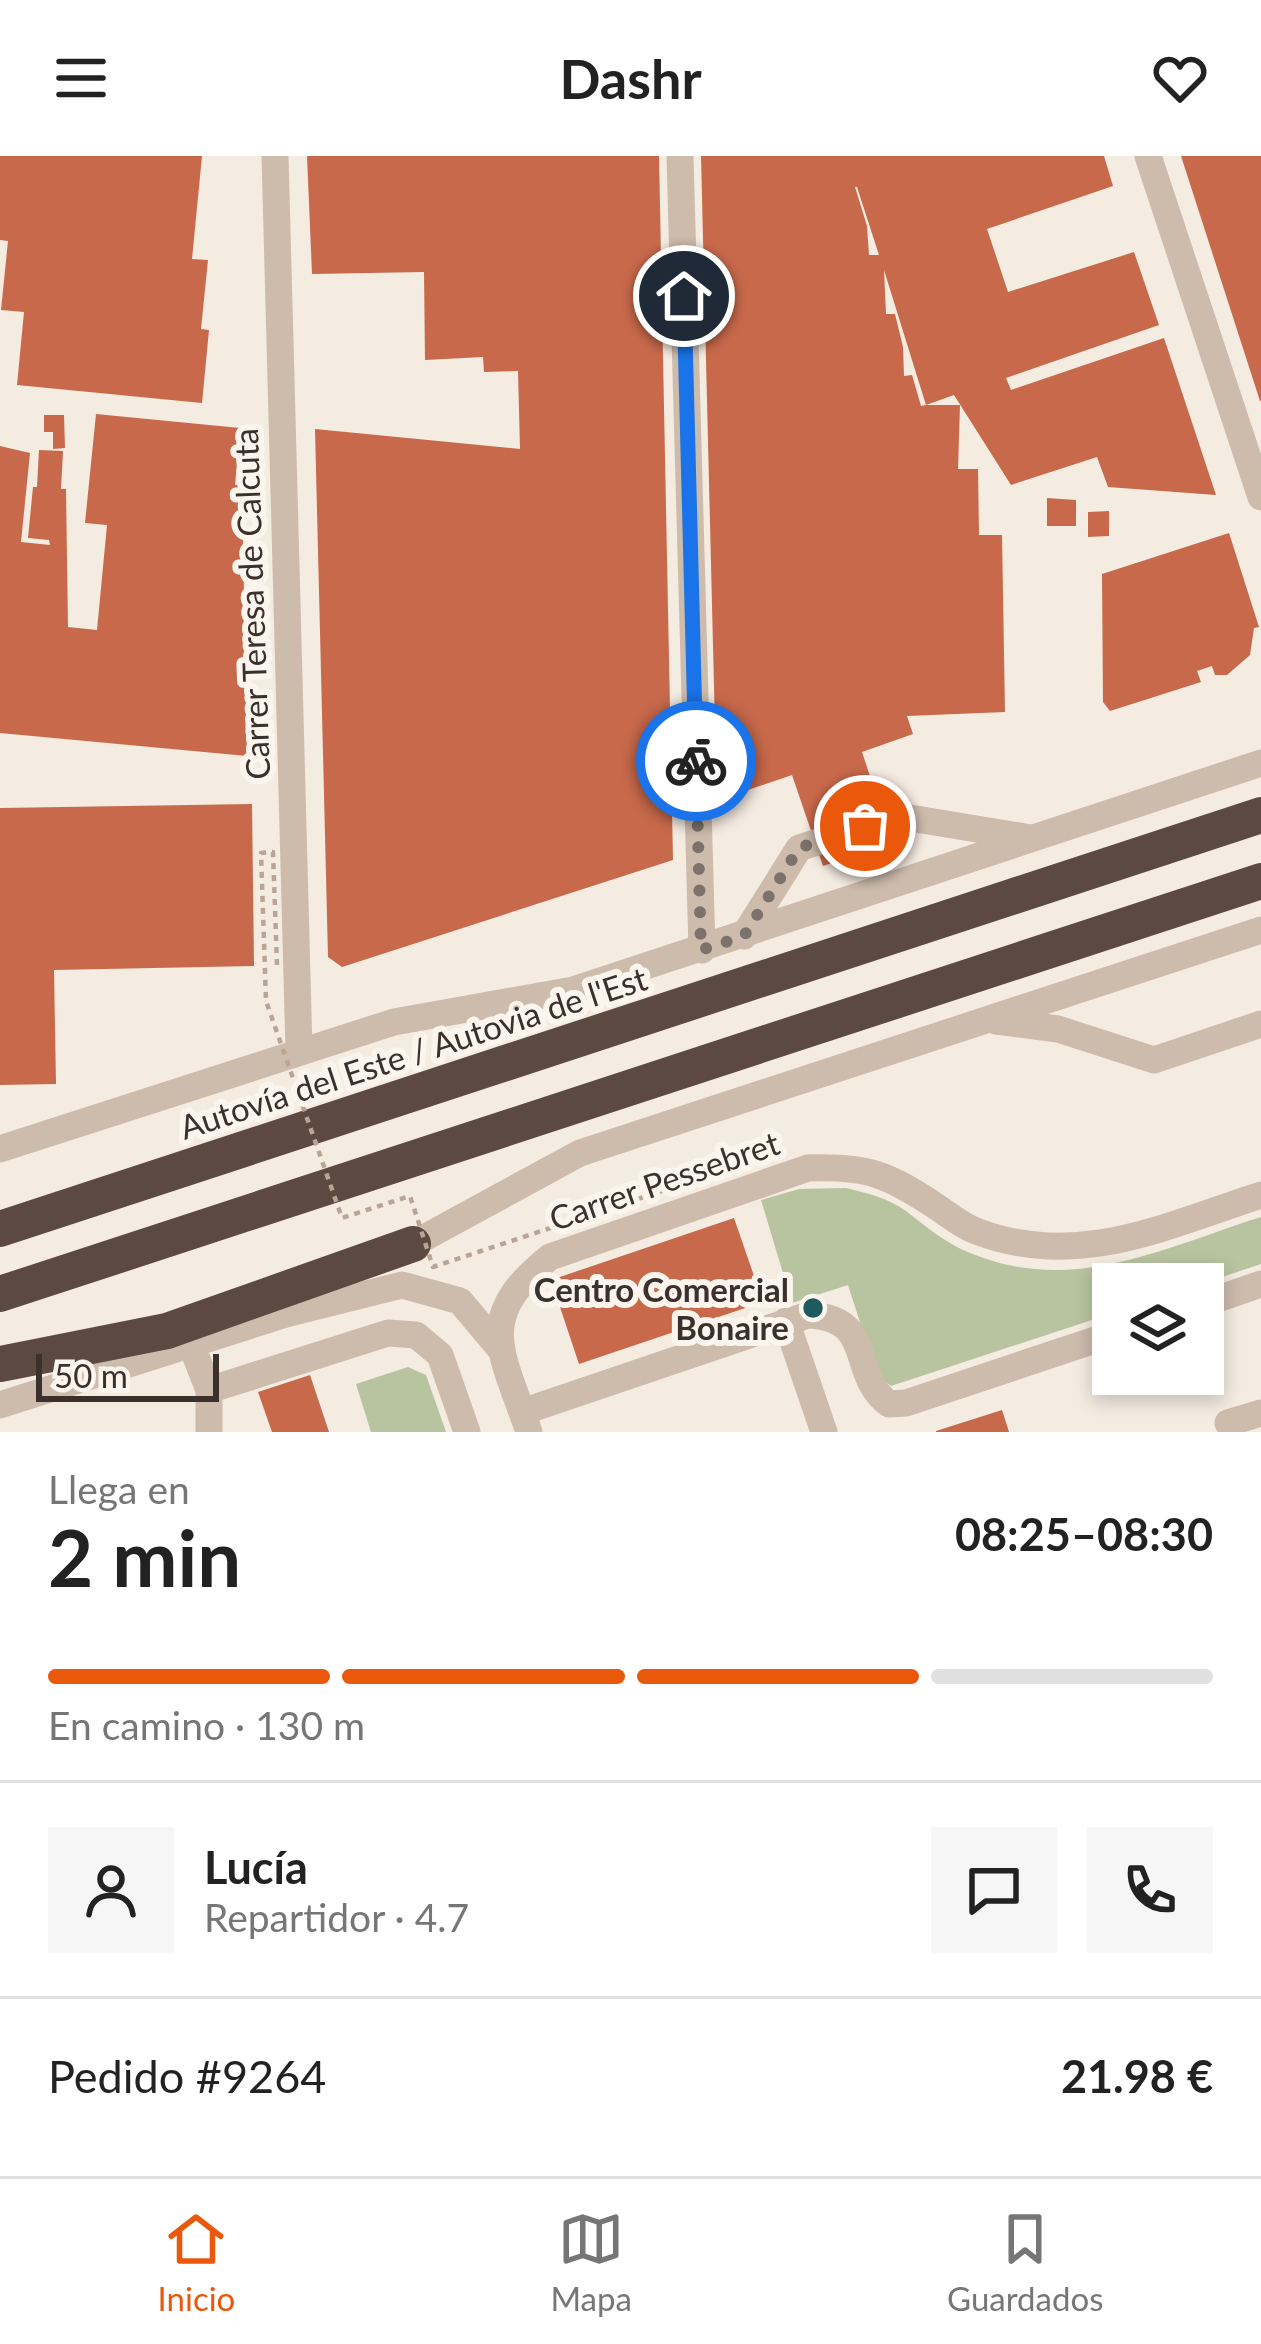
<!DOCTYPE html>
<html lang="es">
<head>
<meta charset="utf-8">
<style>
  :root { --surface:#fff; --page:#f6f6f6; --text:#222; --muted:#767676; --line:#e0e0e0; --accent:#ea580c }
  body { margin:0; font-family:Lato,sans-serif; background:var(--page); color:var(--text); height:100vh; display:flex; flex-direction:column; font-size:45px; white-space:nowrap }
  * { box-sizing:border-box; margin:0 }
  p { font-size:39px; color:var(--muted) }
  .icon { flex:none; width:66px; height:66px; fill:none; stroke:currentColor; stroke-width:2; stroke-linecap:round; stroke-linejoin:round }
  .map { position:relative; height:1276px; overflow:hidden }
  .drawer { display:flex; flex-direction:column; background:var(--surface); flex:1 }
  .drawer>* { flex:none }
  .controls { position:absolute; left:1092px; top:1107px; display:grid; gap:24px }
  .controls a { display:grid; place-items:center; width:132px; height:132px; border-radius:0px; background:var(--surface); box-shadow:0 6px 18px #0003; font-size:60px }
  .scale { position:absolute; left:36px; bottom:30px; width:183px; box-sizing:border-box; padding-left:12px; border:6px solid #3b302b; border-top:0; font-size:33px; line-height:42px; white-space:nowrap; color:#3b302b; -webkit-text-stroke:9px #fbf5ee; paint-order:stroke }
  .pin { position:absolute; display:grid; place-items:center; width:102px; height:102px; color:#fff; margin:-51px; border:6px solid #fff; border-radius:50%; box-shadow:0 3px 12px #0007 }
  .courier { position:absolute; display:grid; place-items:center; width:120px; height:120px; margin:-60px; border:9px solid #1a73e8; border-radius:50%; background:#fff; color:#222; box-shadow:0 3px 15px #0007 }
  .headline em { font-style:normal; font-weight:700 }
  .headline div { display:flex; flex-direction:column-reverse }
  .headline { display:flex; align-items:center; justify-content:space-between; height:204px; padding:0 48px }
  h1 { font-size:78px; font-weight:700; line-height:90px }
  .bar { display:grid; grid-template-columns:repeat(4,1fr); gap:18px 12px; align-content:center; height:144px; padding:0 48px }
  .bar i { height:15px; border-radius:9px; background:var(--line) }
  .bar .selected { background:var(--accent) }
  .bar p { grid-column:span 4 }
  .line { display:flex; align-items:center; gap:30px; padding:0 48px; border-top:3px solid var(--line) }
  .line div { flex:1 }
  .round { display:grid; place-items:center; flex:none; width:126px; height:126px; border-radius:0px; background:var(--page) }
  header { display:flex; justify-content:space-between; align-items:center; height:156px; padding:0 48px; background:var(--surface); font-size:54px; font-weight:700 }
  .tab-bar { display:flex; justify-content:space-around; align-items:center; height:168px; border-top:3px solid var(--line); background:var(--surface); font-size:33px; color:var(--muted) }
  .tab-bar a { display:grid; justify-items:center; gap:6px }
  .tab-bar .selected { color:var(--accent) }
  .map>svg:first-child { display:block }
  .green { fill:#b8c4a0 }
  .building { fill:#c8694b; fill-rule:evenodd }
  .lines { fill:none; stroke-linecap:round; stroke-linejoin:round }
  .minor { stroke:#cdbbac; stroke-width:27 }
  .highway { stroke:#5c4a42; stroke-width:36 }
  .path-bridge { stroke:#b9a596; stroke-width:4.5; stroke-dasharray:6 6; stroke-linecap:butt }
  .done { stroke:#7c716b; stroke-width:12; stroke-dasharray:0 21.6 }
  .route { stroke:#1a73e8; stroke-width:15 }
  .poi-dot { fill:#1f5a5e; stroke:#fbf5ee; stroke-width:4.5 }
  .labels { text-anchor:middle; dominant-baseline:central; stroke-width:12; stroke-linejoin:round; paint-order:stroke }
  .street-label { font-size:33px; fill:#3b302b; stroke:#fbf5ee }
  .poi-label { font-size:33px; font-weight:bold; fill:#3b302b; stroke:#fbf5ee; text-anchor:end }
</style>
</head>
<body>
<header><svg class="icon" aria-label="menu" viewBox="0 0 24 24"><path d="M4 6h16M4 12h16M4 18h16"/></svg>Dashr<svg class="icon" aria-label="heart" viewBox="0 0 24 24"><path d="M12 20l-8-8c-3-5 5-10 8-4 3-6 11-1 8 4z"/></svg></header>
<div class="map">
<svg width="1261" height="1276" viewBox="0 0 1261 1276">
  <rect width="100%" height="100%" fill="#f4ebe1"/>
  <g class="green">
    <path d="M 846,1032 C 867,1037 888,1042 906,1055 C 923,1068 939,1082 959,1092 C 1066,1143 1157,1094 1261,1061 L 1261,1108 L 1201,1128 L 1113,1128 L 1113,1157 L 891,1230 L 877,1219 L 848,1129 L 792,1147 L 761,1044 L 799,1033 Z"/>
    <polygon points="408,1211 426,1219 446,1276 371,1276 356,1228"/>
  </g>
  <g class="building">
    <polygon points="0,0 202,0 192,103 208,104 201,173 209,174 202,247 17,229 24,156 1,154 8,85 0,84"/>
    <polygon points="307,0 659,0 673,704 342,811 328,801 315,273 520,293 518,215 484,216 483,201 425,204 424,116 312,118"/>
    <path d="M 701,0 L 1104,0 L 1113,30 L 987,73 L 1008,136 L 1134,96 L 1159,169 L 1006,222 L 1011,234 L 1164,182 L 1216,339 L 1108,331 L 1097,301 L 1011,329 L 954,239 L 926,249 L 960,249 L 958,313 L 978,313 L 979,379 L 1002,379 L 1005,556 L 907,560 L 913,578 L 862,596 L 892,687 L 823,710 L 792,619 L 739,637 L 719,570 L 715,571 ZM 855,31 L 857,31 L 879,99 L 869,99 L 867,70 ZM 884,114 L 926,249 L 921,250 L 912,219 L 904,220 L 903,191 L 895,158 L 886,158 Z"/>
    <polygon points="1181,0 1261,0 1261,245 1260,245"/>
    <polygon points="96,258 240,272 235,329 242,329 247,600 0,577 0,290 30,297 21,386 50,389 49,384 28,382 33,331 37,331 39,294 63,295 61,333 66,333 68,471 97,474 107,369 85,367"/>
    <polygon points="44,259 64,259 65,292 53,293 53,276 44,276"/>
    <polygon points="1047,342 1076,344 1076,370 1047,370"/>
    <polygon points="1109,355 1109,380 1088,381 1088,356"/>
    <polygon points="1229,377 1259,471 1254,472 1250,499 1227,519 1215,519 1212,510 1197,515 1201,526 1110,555 1103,546 1102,418"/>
    <polygon points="252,648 254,810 54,814 56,928 0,929 0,652"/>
    <polygon points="734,1062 763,1146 579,1208 551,1124"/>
    <polygon points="310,1219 329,1276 272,1276 258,1236"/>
    <polygon points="1002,1254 1009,1276 936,1276 936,1275"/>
  </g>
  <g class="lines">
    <g class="minor">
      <polyline points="275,0 299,895"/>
      <polyline points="680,0 702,794"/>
      <polyline points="1148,0 1261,341"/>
      <polyline points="744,780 799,692 898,660 1031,682"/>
      <polyline points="996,865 1058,873 1154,904 1261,868"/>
      <polyline points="0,993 394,866 573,834 1261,607"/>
      <polyline points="400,1095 580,997 1261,774"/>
      <polyline points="1203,1148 1261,1128"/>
      <polyline points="286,1158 345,1125"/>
      <polyline points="786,1165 824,1276"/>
      <polyline points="191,1188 209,1234 209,1276"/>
      <polyline points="209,1234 388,1177 416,1179 440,1199 467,1276"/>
      <polyline points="0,1249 286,1158 402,1129 460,1145 502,1195"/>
      <path d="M 522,1256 L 808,1159 C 877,1162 848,1217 889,1248 L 906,1247 L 1113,1178"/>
      <polyline points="1228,1267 1261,1257"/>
      <path d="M 529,1276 C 502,1196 473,1162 550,1101 L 808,1012 C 868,1010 887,1018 937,1051 C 949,1059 962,1070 976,1075 C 1077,1114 1165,1070 1261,1039"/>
    </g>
    <g class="highway">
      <polyline points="0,1073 1261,659"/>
      <polyline points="0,1138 1261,725"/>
      <polyline points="0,1208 167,1175 413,1088"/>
    </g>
    <polyline class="path-bridge" points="277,809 273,696 261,697 266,845 342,1062 410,1040 433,1111 713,1018"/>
  </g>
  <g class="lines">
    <polyline class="done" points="696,605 701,794 744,780 799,692 865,670"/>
    <polyline class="route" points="684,140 696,605"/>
  </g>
  <circle class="poi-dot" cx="813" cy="1152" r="12"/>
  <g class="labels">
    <g class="street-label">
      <text transform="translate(251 448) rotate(-92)">Carrer Teresa de Calcuta</text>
      <text transform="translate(413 896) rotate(-18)">Autovía del Este / Autovia de l'Est</text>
      <text transform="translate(664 1024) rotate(-19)">Carrer Pessebret</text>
    </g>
    <g class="poi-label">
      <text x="789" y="1133">Centro Comercial<tspan x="789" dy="38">Bonaire</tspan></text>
    </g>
  </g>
</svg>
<div class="controls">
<a><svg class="icon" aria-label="layers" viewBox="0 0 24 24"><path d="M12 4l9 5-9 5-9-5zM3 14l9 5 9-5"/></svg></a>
</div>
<div class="scale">50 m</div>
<div class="pin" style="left:865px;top:670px;background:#ea580c"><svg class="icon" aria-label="bag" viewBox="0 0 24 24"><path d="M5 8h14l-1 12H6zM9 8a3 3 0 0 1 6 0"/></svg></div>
<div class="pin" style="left:684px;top:140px;background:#1f2937"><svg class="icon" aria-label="home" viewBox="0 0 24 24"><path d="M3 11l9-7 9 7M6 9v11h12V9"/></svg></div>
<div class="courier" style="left:696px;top:605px"><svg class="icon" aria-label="bike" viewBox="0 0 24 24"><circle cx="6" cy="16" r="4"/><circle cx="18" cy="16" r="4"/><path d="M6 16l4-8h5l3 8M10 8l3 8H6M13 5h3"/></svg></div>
</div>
<section class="drawer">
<div class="headline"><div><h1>2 min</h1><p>Llega en</p></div><em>08:25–08:30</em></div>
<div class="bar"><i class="selected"></i><i class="selected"></i><i class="selected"></i><i></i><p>En camino · 130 m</p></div>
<div class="line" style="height:216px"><a class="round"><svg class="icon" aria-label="person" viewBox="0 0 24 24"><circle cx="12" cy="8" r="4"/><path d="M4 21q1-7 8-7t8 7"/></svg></a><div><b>Lucía</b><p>Repartidor · 4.7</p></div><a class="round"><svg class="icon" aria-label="chat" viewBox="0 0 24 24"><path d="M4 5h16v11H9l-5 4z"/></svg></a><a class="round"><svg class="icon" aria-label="phone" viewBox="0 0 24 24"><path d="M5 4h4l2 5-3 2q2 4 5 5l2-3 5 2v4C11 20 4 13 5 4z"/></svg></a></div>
<div class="line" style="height:156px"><div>Pedido #9264</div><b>21.98 €</b></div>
</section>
<nav class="tab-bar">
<a class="selected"><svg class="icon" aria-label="home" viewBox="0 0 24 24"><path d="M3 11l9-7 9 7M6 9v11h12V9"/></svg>Inicio</a>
<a><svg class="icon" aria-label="map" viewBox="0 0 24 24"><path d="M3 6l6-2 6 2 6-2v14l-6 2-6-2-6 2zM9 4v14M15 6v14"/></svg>Mapa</a>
<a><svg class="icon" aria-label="saved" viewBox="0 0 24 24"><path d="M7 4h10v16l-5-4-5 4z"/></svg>Guardados</a>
</nav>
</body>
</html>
